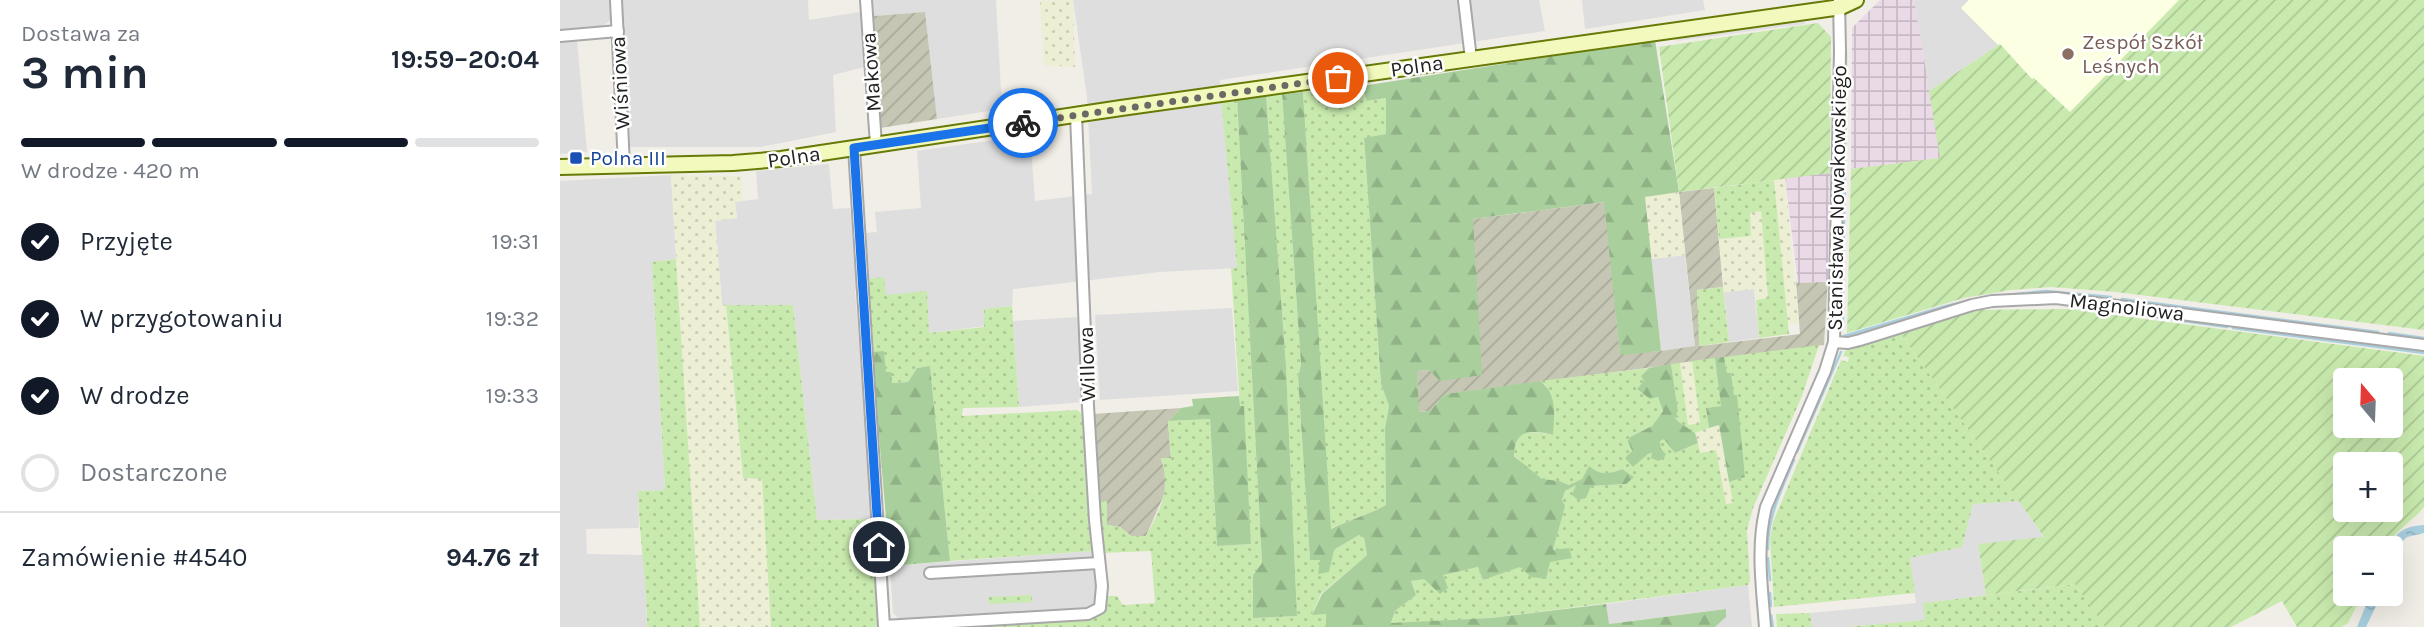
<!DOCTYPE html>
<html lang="pl">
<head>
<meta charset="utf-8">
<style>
  :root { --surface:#fff; --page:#f2f2f3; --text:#1f2937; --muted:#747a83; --line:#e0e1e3; --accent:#111827 }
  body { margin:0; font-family:Karla,sans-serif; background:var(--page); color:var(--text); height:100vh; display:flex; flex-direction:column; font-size:26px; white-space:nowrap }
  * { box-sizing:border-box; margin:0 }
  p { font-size:23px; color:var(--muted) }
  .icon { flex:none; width:38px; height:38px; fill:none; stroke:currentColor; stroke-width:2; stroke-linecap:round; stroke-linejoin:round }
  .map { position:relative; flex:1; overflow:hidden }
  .drawer { display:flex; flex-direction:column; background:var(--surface); width:560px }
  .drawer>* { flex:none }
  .needle { width:46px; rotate:341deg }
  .controls { position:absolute; left:1773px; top:368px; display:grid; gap:14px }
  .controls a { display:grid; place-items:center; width:70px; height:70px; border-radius:7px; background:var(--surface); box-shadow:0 7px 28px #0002; font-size:35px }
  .pin { position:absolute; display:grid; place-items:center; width:60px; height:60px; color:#fff; margin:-30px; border:4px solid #fff; border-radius:50%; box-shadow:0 2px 7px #0007 }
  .courier { position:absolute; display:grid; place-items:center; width:70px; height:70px; margin:-35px; border:5px solid #1a73e8; border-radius:50%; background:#fff; color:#222; box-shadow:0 2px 9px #0007 }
  .summary em { font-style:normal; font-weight:700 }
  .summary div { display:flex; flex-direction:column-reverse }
  .summary { display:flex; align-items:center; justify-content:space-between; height:119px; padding:0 21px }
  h1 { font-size:46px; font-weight:700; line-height:52px }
  .bar { display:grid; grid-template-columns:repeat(4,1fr); gap:10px 7px; align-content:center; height:84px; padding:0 21px }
  .bar i { height:9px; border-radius:5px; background:var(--line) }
  .bar .active { background:var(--accent) }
  .bar p { grid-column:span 4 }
  .line { display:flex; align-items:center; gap:18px; padding:0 21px; border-top:2px solid var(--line) }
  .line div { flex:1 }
  ol { padding:0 21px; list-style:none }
  li { display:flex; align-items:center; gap:21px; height:77px }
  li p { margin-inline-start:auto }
  li .icon { padding:7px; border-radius:50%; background:var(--accent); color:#fff; stroke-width:4 }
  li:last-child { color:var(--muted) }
  li i { width:38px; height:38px; border:4px solid var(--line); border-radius:50% }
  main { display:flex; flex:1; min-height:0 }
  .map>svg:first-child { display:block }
  .residential { fill:#dfdede }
  .industrial { fill:url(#industrial-grid) }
  .education { fill:#fdffe2 }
  .construction { fill:url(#construction-furrows) }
  .farmland { fill:url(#farmland-dots) }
  .grass { fill:url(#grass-dots) }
  .forest { fill:url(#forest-firs) }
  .garden { fill:url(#garden-furrows); fill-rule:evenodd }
  .parking { fill:#e1e1e1 }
  .water { fill:url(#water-ripples) }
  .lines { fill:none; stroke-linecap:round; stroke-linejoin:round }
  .stream { stroke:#a8cfde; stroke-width:2.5 }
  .street-casing { stroke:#a8a8a8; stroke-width:14 }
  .secondary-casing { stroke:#677a06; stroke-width:18 }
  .street { stroke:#fff; stroke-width:10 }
  .secondary { stroke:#f3f9bd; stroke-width:14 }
  .done { stroke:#6a6966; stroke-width:7; stroke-dasharray:0 12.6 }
  .route { stroke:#1a73e8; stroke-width:9 }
  .education-dot { fill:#8d6e63; stroke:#fff; stroke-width:2.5 }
  .transit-dot { fill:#1a4fb4; stroke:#fff; stroke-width:2.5 }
  .labels { text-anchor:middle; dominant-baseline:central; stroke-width:5; stroke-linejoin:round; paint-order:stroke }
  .education-label { font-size:21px; fill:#785e54; stroke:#fff; text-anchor:start }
  .street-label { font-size:21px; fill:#212121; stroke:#fff }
  .transit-label { font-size:21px; fill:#164399; stroke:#fff; text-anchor:start }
</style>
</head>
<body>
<main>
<section class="drawer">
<div class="summary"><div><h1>3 min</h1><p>Dostawa za</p></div><em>19:59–20:04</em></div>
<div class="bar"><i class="active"></i><i class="active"></i><i class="active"></i><i></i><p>W drodze · 420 m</p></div>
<ol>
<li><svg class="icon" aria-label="check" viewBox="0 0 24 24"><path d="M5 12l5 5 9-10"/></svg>Przyjęte<p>19:31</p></li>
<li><svg class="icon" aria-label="check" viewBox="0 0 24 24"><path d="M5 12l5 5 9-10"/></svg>W przygotowaniu<p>19:32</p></li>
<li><svg class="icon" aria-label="check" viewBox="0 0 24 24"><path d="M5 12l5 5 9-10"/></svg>W drodze<p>19:33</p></li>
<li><i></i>Dostarczone</li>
</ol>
<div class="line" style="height:91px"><div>Zamówienie #4540</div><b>94.76 zł</b></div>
</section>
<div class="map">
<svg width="1864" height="627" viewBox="0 0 1864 627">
  <defs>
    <pattern id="industrial-grid" width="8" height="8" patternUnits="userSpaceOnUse" patternTransform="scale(1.75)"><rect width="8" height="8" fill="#ead9e6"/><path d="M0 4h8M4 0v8" fill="none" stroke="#c8bac5"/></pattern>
    <pattern id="construction-furrows" width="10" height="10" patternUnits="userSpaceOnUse" patternTransform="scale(1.75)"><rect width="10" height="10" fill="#c5c6b3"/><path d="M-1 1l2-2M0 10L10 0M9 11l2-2" fill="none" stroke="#a9aa9a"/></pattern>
    <pattern id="farmland-dots" width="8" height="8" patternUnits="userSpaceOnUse" patternTransform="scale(1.75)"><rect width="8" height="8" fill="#ecefd3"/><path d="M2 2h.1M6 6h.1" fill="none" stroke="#cacdb5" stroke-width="1.8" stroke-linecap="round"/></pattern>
    <pattern id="grass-dots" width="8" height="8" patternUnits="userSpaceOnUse" patternTransform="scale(1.75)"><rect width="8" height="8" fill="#c9eaae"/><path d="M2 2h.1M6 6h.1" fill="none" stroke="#acc895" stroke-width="1.8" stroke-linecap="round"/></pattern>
    <pattern id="forest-firs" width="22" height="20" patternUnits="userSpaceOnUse" patternTransform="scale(1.75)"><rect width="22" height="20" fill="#a9d09c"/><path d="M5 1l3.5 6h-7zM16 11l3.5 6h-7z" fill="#91b286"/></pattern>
    <pattern id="garden-furrows" width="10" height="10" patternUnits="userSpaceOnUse" patternTransform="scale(1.75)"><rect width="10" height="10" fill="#c9eaae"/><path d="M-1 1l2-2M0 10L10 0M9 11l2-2" fill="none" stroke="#acc895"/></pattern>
    <pattern id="water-ripples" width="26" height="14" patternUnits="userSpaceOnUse" patternTransform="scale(1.75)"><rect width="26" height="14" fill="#a8cfde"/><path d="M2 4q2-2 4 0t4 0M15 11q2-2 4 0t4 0" fill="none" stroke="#90b1be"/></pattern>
  </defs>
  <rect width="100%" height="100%" fill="#f1eee7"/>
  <g class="residential">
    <polygon points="0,0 50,0 52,19 43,26 0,32"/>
    <polygon points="59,0 248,0 249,20 300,12 305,67 273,75 276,132 201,147 70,147"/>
    <polygon points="313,0 436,0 442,109 377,119 365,12 314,16"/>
    <polygon points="513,0 979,0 985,31 660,80 677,268 600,272 453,289 452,306 424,309 425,326 369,333 325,295 301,288 295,290 313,519 257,520 233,305 162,305 155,220 177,218 175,202 198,199 196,171 269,164 273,209 290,208 293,234 317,232 315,212 361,208 357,151 470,135 475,201 532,194 527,97"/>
    <polygon points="1022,0 1143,0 1145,10 1025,29"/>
    <polygon points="1354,0 1409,0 1402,8 1440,44 1369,91"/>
    <polygon points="17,40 27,152 0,154 0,41"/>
    <polygon points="111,175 116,259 92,262 105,490 78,491 79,528 26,529 27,554 84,555 87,627 0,627 0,181"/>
    <polygon points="1125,255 1135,347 1101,351 1091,259"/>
    <polygon points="1194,289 1199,338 1169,342 1164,292"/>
    <polygon points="672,308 678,391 540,400 535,315"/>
    <polygon points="519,317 524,402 459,407 453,321"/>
    <polygon points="1459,501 1484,538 1418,544 1426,595 1363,603 1366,620 1286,627 1252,627 1250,613 1356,603 1350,558 1402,547 1413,504"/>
    <polygon points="533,551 537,602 530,608 340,620 333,613 330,566"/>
    <polygon points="1188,585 1192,627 1155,627 1166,617 1165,609 1048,624 1046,604"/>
  </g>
  <g class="industrial">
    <polygon points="1320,0 1354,0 1381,158 1291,169 1292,28"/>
    <polygon points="1270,173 1268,279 1266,282 1238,283 1225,178"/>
  </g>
  <polygon class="education" points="1409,0 1619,0 1510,112 1474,79 1473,80 1401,8"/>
  <g class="construction">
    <polygon points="365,12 377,119 320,128 314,16"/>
    <polygon points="1154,188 1163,287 1137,290 1140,346 1240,334 1236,281 1238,283 1266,282 1268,279 1264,345 885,394 870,411 858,412 857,371 869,370 912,228 913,219 1045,202 1060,354 1101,351 1135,346 1119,192"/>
    <polygon points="621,408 608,421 611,458 601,459 607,477 607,488 586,536 571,536 560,527 547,525 547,502 539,502 533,414"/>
  </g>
  <g class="farmland">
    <polygon points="513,0 515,67 484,65 480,1"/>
    <polygon points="111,175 182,176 182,201 175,202 177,218 155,221 162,304 166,305 182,478 202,479 211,627 140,627"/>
    <polygon points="1225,178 1239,323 1228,324 1214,180"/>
    <polygon points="1119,192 1125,255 1091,259 1084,197"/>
    <polygon points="1201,211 1208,299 1196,300 1194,289 1164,292 1159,239 1191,236 1190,212"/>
    <polygon points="1132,361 1140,423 1128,425 1120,363"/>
    <polygon points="1159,425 1173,503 1165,504 1156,450 1140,453 1135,433"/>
  </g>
  <g class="grass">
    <path d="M 802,86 L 807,101 L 826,98 L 826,134 L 804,139 L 821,384 L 829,406 L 825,428 L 826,505 C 808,515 789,520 770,529 L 743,92 Z"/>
    <path d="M 722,94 L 741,364 L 738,377 L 750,559 L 760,559 L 799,535 L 804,538 L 807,555 L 761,594 L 752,614 L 766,614 L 766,627 L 400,627 L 519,619 L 527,621 L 542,614 L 546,607 L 545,596 L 557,596 L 563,605 L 595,603 L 591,551 L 542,553 L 539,502 L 547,501 L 547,525 L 560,527 L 571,536 L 586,536 C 601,507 611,491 601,458 L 611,458 L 608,421 L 650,419 L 657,546 L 691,544 L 683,406 L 680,407 L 671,268 L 677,268 L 661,99 L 677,98 L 702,563 L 693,575 L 693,618 L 737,616 L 726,366 L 706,95 Z"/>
    <polygon points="1214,180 1229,334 1199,338 1196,300 1208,298 1201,211 1190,213 1191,236 1159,239 1154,188"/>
    <path d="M 116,259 L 140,627 L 87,627 C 87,581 79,537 78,491 L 105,490 L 92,262 Z"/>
    <polygon points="324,277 326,295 367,291 369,333 424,327 424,309 452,306 459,407 403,408 402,416 517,410 523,415 533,551 390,561 370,366 357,368 348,382 332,383 312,352 306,279"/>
    <polygon points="1163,287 1169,342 1139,346 1137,290"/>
    <polygon points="166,305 233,305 257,520 313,519 318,627 211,627 202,479 183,478"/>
    <polygon points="1339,331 1459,501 1413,504 1402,547 1350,558 1355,593 1214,607 1210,538 1213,522 1281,360 1288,362 1289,357 1283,356 1285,351"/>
    <path d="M 1259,345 L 1242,396 L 1193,508 L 1187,530 L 1190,581 L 1188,585 L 931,618 L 831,624 L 835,611 L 856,595 L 851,581 L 919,567 L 923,580 L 993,551 L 1004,506 L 1002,500 L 1005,491 L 1017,484 L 1015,490 L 1031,486 L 1066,484 L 1062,469 L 1048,474 L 1037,472 L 1010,485 C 1000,481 991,483 981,479 C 972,473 962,463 954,455 C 954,427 973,431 993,435 L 986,385 L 980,381 L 1089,368 L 1081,376 L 1098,396 L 1103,411 L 1092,426 L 1070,437 L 1072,451 L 1066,459 L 1093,453 L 1101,449 L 1100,441 L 1104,438 L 1115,453 L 1138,443 L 1140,453 L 1156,450 L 1166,504 L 1173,503 L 1169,482 L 1185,477 L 1171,373 L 1167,373 L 1164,357 Z"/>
    <polygon points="1155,358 1162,406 1146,408 1149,428 1135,433 1119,422 1115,417 1118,411 1111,364 1120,363 1128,425 1140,423 1132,361"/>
    <polygon points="1515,584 1545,627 1286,627 1365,620 1363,603"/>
    <polygon points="472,595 472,602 429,604 428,597"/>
    <polygon points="1250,613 1252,627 1217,627 1216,614"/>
  </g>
  <g class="forest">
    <path d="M 1095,40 L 1119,192 L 1085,197 L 1101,351 L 1060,355 L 1044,202 L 913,219 L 922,375 L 880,381 L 869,370 L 857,371 L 859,412 L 870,411 L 885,394 L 980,381 C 998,394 994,416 993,435 C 973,430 954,428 954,456 L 982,479 L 999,481 L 1009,485 L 1022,479 L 1029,466 C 1041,476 1049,474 1062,469 L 1074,477 L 1066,484 L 1031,486 L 1026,498 L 1018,500 L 1012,495 L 1016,485 L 1005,491 L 1002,500 L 1005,506 L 993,550 L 1009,548 L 1012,558 L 990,562 L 986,579 L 971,577 L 960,567 L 923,580 L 918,567 L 883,575 L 888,588 L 880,594 L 864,579 L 851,581 L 856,595 L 835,611 L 831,623 L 931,618 L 1046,604 L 1049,624 L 1166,609 L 1166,617 L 1155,627 L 766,627 L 766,614 L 752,615 L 762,594 L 807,555 L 804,538 L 799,535 L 774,550 L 769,572 L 758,574 L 760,560 L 750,560 L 738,377 L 741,364 L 722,94 L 743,92 L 771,529 C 789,520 808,515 826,505 L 825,428 L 829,406 L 821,384 L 804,138 L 826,134 L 826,98 L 807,101 L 802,86 Z"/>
    <polygon points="706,95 726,366 737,616 693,618 693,575 702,563 677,98"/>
    <polygon points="324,351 326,372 331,372 332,383 348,382 357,368 370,366 390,561 330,566 312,352"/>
    <polygon points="1164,357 1167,373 1171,373 1174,395 1177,395 1185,477 1169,482 1159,425 1149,428 1146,408 1161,406 1155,358"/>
    <polygon points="1111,364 1118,411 1115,418 1119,422 1135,433 1138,443 1115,453 1104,439 1100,441 1101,449 1106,454 1104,458 1098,461 1091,458 1092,453 1088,454 1073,467 1065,458 1072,451 1068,441 1070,437 1092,426 1103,411 1098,397 1090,399 1077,389 1084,381 1081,376 1089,368"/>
    <polygon points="679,396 680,406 684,406 691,544 657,546 650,419 608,421 621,408 633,406 632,399"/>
  </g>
  <g class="garden">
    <polygon points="1619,0 1864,0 1864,330 1556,292 1491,287 1451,290 1404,298 1287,333 1291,169 1380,158 1369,91 1440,44 1472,79 1474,78 1510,112"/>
    <polygon points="1258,23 1271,37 1270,173 1119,192 1099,47"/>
    <path d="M 1509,309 L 1864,356 L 1864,507 C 1852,522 1834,531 1826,548 L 1785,548 L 1785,593 L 1803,593 L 1788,623 L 1781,627 L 1737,627 L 1722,601 L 1671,627 L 1545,627 L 1515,584 L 1426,595 L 1418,544 L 1484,537 L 1339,331 L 1413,310 ZM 1785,380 L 1830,380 L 1830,425 L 1785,425 ZM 1785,464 L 1830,464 L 1830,509 L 1785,509 Z"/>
  </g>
  <polygon class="parking" points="1244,17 1245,24 1117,41 1116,35"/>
  <g class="water">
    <path d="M 1864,525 L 1864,533 L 1847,537 L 1838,546 L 1838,551 L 1831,566 C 1830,540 1834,527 1864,525 Z"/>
    <polygon points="1811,593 1819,593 1817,604 1806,627 1797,627"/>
  </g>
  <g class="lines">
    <g class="stream">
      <polyline points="1285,167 1286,54"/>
      <polyline points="1283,270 1285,176"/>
      <polyline points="1283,276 1283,327"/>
      <polyline points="1435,296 1486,291 1551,297"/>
      <polyline points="1562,299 1818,332"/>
      <polyline points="1530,308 1667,327"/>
      <polyline points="1673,328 1864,353"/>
      <polyline points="1829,333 1864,338"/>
      <polyline points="1284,336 1386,306 1425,297"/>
      <polyline points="1237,452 1281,352"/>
      <path d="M 1208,549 C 1207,518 1222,488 1234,460"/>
      <polyline points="1208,558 1210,580"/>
      <polyline points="1210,593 1211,606"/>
      <polyline points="1211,615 1213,627"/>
    </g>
    <g class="street-casing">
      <g id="street">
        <polyline points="56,0 64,165"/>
        <polyline points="306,0 316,145"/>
        <polyline points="904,0 911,59"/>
        <polyline points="0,36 58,31"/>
        <polyline points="294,148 324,626 528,614 540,608 542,586 535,520 528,406 516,115"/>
        <polyline points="1274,342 1288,343 1300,340 1412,305 1432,301 1496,298 1864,345"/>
        <polyline points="370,573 539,563"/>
        <path d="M 1205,627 C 1202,587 1196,546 1206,507 L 1265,371 L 1274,342 L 1280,51 L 1279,0"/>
      </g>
    </g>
    <g class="secondary-casing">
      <polyline id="secondary" points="0,167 173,163 221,159 561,108 1260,10 1281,7 1296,0"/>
    </g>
    <use href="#street" class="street"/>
    <use href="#secondary" class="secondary"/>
  </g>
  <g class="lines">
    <polyline class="done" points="463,123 778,78"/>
    <polyline class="route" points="319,547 294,148 463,123"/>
  </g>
  <circle class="education-dot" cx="1508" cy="54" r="7"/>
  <rect class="transit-dot" x="9" y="151" width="14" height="14" rx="3.5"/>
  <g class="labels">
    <g class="education-label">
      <text x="1522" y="42">Zespół Szkół<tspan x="1522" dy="24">Leśnych</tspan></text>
    </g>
    <g class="street-label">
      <text transform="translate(857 66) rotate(-8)">Polna</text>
      <text transform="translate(311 72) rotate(-94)">Makowa</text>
      <text transform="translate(60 83) rotate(-93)">Wiśniowa</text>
      <text transform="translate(234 157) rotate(-8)">Polna</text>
      <text transform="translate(1277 198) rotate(-89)">Stanisława Nowakowskiego</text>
      <text transform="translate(1567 307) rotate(7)">Magnoliowa</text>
      <text transform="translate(527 364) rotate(-92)">Willowa</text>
    </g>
    <g class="transit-label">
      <text x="30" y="158">Polna III</text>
    </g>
  </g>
</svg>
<div class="controls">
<a><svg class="needle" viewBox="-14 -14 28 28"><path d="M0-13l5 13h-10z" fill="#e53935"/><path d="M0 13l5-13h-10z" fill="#747a83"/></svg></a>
<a>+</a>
<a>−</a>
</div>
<div class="pin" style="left:778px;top:78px;background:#ea580c"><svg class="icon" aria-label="bag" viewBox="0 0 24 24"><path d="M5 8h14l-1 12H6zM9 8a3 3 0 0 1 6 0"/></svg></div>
<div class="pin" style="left:319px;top:547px;background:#1f2937"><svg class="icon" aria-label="home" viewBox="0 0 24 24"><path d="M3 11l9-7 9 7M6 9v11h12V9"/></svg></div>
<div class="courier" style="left:463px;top:123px"><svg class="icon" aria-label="bike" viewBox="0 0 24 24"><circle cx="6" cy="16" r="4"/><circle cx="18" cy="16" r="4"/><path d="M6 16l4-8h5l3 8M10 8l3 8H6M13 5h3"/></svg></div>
</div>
</main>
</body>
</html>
